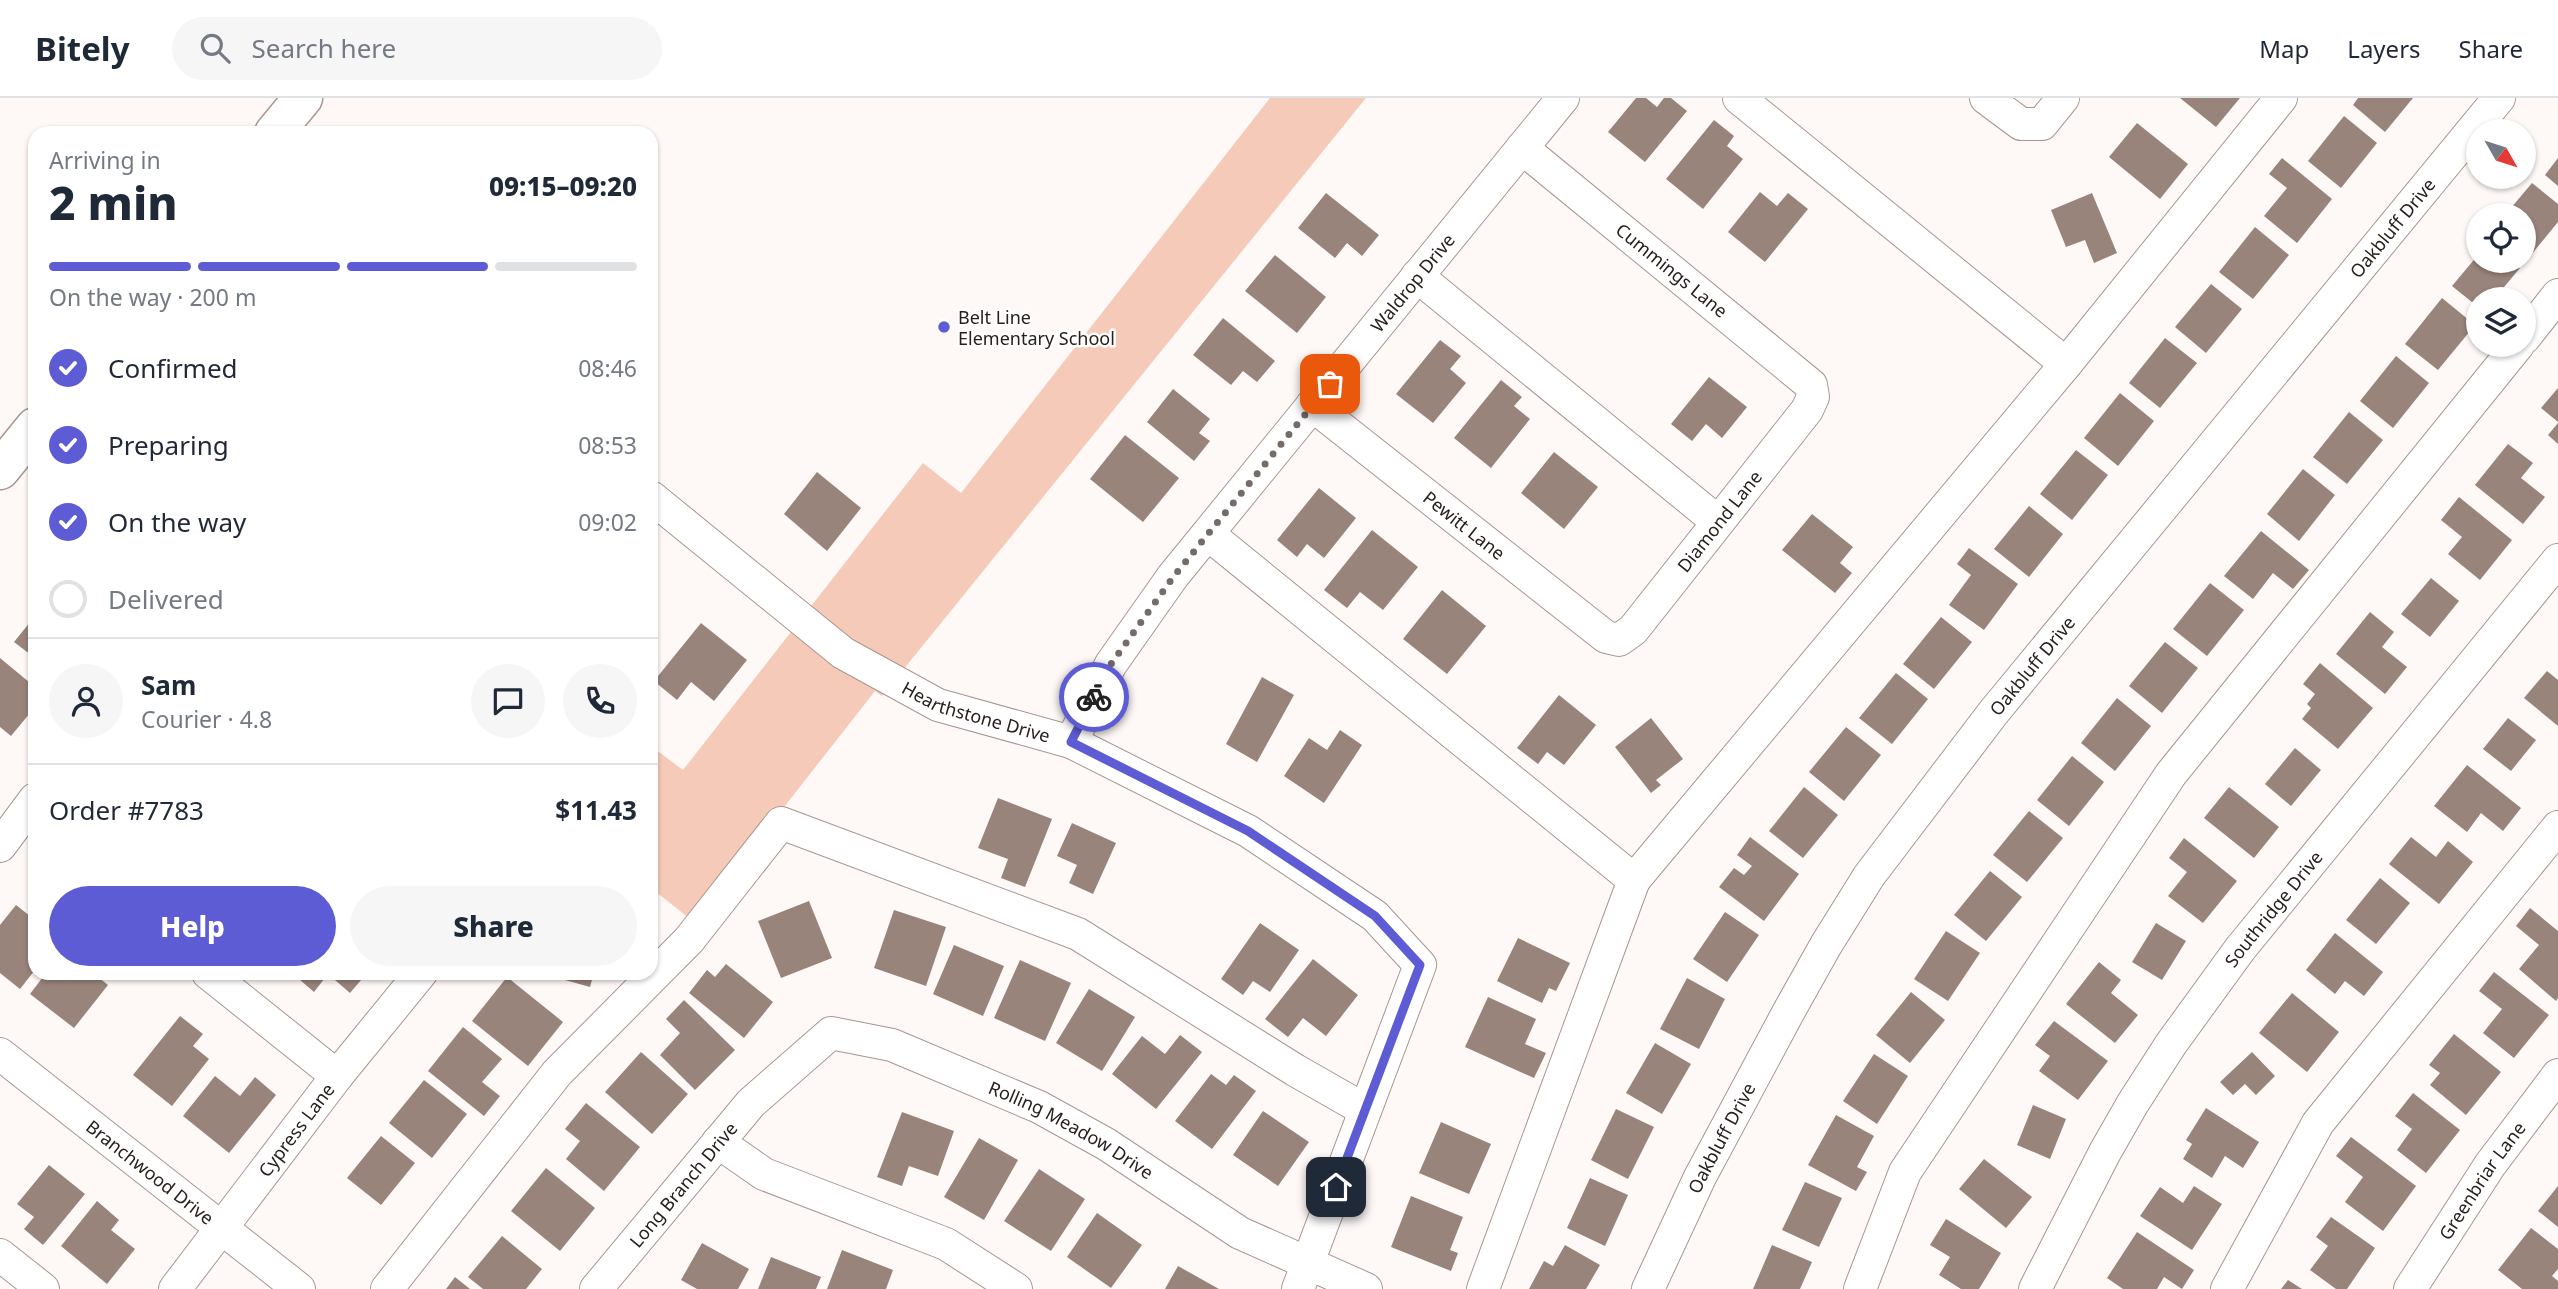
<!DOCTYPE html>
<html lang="en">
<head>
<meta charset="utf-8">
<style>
  :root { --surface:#fff; --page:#f6f6f7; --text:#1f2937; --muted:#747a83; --line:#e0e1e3; --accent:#5d5cd4 }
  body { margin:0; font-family:"Noto Sans",sans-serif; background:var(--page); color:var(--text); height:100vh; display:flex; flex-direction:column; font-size:26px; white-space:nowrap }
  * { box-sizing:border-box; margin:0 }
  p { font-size:23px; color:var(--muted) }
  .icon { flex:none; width:38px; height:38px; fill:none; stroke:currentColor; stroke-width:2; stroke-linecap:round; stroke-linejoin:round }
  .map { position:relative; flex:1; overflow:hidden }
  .sheet { position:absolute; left:28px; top:28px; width:630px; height:854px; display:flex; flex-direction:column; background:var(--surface); border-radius:21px; box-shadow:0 2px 5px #0004 }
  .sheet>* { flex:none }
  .needle { width:46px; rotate:129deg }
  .tools { position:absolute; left:2466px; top:21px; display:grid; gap:14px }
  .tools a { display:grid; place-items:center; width:70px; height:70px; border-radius:50%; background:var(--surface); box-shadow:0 2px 5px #0004; font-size:35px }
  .pin { position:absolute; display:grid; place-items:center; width:60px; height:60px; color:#fff; margin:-30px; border-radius:14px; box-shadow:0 4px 10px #0006 }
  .courier { position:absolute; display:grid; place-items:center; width:70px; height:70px; margin:-35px; border:5px solid #5d5cd4; border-radius:50%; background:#fff; color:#222; box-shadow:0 2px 9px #0007 }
  .summary em { font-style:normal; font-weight:800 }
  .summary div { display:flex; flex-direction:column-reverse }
  .summary { display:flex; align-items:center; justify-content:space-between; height:119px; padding:0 21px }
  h1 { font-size:46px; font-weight:800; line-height:52px }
  .bar { display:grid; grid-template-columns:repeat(4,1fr); gap:10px 7px; align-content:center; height:84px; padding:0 21px }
  .bar i { height:9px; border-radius:5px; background:var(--line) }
  .bar .on { background:var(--accent) }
  .bar p { grid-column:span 4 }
  .line { display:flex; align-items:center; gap:18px; padding:0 21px; border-top:2px solid var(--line) }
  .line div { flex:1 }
  .round { display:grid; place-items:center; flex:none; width:74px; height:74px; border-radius:37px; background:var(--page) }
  ol { padding:0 21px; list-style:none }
  li { display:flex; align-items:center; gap:21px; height:77px }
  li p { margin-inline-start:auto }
  li .icon { padding:7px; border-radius:50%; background:var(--accent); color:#fff; stroke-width:4 }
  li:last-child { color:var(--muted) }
  li i { width:38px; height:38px; border:4px solid var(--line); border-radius:50% }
  .action { display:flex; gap:14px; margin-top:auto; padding:14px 21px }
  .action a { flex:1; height:80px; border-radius:42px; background:var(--accent); color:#fff; font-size:28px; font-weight:800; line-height:80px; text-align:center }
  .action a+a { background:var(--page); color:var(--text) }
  header { display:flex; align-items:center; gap:42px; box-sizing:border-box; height:98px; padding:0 35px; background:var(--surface); border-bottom:2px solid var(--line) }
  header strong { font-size:33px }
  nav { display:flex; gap:38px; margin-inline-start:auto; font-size:24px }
  .search { width:490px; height:63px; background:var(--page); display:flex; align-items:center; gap:18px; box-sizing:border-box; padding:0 24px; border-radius:38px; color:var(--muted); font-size:26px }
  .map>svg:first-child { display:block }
  .green { fill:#f6cab9 }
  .building { fill:#99847c }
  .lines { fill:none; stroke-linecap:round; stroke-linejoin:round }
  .minor-casing { stroke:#ab958d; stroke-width:34 }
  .major-casing { stroke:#ab958d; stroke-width:41 }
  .minor { stroke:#fff; stroke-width:32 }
  .major { stroke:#fff; stroke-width:38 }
  .done { stroke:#746c69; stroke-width:7; stroke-dasharray:0 12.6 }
  .route { stroke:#5d5cd4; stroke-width:9 }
  .poi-dot { fill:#5d5cd4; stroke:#fff; stroke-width:2.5 }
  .labels { text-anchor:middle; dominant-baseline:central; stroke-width:5; stroke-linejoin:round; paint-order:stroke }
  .street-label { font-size:18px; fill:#29201d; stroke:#fff }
  .poi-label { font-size:18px; fill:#29201d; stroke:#fff; text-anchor:start }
</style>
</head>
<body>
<header>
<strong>Bitely</strong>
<div class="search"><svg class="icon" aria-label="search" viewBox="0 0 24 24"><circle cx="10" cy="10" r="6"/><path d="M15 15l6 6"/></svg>Search here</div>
<nav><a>Map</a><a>Layers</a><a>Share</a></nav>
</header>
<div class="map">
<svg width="2558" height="1191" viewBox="0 0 2558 1191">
  <rect width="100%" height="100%" fill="#fef9f7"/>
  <polygon class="green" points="1270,0 1366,0 882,598 875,593 694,824 651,790 651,648 683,672 923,365 961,395"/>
  <g class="building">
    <polygon points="1636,0 1646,0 1657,9 1664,0 1671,0 1687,13 1645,64 1608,34"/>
    <polygon points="2180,0 2240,0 2216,29"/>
    <polygon points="2358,0 2413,0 2385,34 2353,7"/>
    <polygon points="2344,18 2377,45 2341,90 2308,63"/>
    <polygon points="1714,22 1734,38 1727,48 1743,61 1703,111 1666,81"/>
    <polygon points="2137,25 2188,66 2160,101 2109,59"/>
    <polygon points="2282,60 2332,101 2297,145 2264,118 2287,90 2269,76"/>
    <polygon points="2558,60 2558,88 2545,77"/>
    <polygon points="2532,85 2558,106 2558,124 2531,157 2524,150 2524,117 2505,117"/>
    <polygon points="1760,94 1777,108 1788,95 1808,111 1765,164 1728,134"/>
    <polygon points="1326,95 1379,137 1362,158 1347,145 1335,160 1298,130"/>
    <polygon points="2092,95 2117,155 2094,165 2085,142 2066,149 2051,112"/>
    <polygon points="2255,129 2289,157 2253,201 2219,174"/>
    <polygon points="1275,157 1326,199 1297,235 1245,193"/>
    <polygon points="2478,157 2478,163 2511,163 2520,170 2494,201 2478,201 2478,209 2452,188"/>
    <polygon points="2211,186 2242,211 2206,255 2175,229"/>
    <polygon points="2442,200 2475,227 2438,272 2405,246"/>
    <polygon points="1223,220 1275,263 1257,284 1243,273 1231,287 1193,257"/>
    <polygon points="2165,240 2197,265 2160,310 2129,285"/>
    <polygon points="1440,242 1461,258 1450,271 1466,285 1433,325 1396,296"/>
    <polygon points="2396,258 2429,285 2393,330 2360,303"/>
    <polygon points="1709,279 1747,309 1722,340 1706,326 1692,343 1671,326"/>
    <polygon points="1501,282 1522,299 1514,308 1530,321 1491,370 1454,340"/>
    <polygon points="2558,290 2558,324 2541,310"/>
    <polygon points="1173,291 1210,321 1199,335 1210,343 1194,363 1147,324"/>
    <polygon points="2120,295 2154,323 2118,368 2084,340"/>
    <polygon points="2349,314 2383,342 2347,386 2313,359"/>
    <polygon points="2558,325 2558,346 2548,337"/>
    <polygon points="1125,337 1179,380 1143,424 1090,381"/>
    <polygon points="2508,346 2533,365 2521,380 2545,399 2523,426 2475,387"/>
    <polygon points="2076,352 2108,377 2072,422 2040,396"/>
    <polygon points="1554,354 1598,389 1564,431 1521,395"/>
    <polygon points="2303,371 2335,397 2299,443 2267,416"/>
    <polygon points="817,374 861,410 827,453 784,416"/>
    <polygon points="1319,390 1356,420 1324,460 1307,446 1297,459 1277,442"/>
    <polygon points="2459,399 2512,442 2480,482 2448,456 2462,439 2441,422"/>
    <polygon points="2029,408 2063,436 2029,479 1994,451"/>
    <polygon points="1812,416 1853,449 1840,465 1852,475 1835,495 1782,452"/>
    <polygon points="1372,432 1418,469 1383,512 1360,494 1347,510 1324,492"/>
    <polygon points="2261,433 2309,472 2293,491 2273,475 2253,501 2224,478"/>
    <polygon points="1969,450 2018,486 1984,532 1949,507 1971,477 1957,466"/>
    <polygon points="2431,480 2459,503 2430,539 2401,516"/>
    <polygon points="2210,485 2244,512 2207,558 2173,531"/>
    <polygon points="1442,492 1486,528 1447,576 1403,541"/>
    <polygon points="2370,514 2394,534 2382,549 2407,569 2385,596 2336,556"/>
    <polygon points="35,518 35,560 14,544"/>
    <polygon points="1941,519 1972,544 1934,591 1903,566"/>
    <polygon points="701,525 747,562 714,603 691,584 677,602 654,583"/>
    <polygon points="2165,544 2198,570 2162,615 2129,588"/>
    <polygon points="0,560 35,589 35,609 11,638 0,629"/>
    <polygon points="2320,565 2373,610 2338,651 2302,621 2311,610 2307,606 2315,596 2303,586"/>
    <polygon points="2547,573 2558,582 2558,628 2524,600"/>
    <polygon points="1896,575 1928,601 1892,646 1859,620"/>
    <polygon points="1262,579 1294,597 1257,664 1226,646"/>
    <polygon points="1559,597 1596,627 1564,667 1547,654 1538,666 1517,650"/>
    <polygon points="2117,600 2151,628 2115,673 2081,645"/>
    <polygon points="1651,620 1683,661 1656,682 1661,687 1651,695 1615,649"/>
    <polygon points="2508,620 2536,642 2511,673 2483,651"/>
    <polygon points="1846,629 1881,657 1844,703 1809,674"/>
    <polygon points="1340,632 1362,647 1324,705 1284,678 1309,640 1327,652"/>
    <polygon points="2295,650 2321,672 2291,708 2265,686"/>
    <polygon points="2072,658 2104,684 2069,728 2037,702"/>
    <polygon points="2467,667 2521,710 2503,733 2481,715 2467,734 2434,708"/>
    <polygon points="1804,689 1838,717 1803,760 1769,733"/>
    <polygon points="2229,689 2279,729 2254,760 2204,720"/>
    <polygon points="998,700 1052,721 1025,789 1001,780 1008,761 978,750"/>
    <polygon points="2029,713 2063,740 2027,784 1993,757"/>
    <polygon points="1072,725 1116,745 1093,796 1069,785 1077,767 1057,758"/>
    <polygon points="1750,739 1799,776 1764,823 1719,789 1734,770 1744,777 1752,768 1737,757"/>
    <polygon points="2411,739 2436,759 2448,743 2473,764 2439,806 2389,766"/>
    <polygon points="2184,740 2237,783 2203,825 2168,798 2187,774 2169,760"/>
    <polygon points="1990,773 2022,799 1986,843 1954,817"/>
    <polygon points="2380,780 2410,805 2376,846 2346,822"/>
    <polygon points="809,803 832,860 781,880 758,823"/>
    <polygon points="16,807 35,822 35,872 20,891 0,875 0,827"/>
    <polygon points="2530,810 2558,833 2558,900 2556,903 2519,871 2539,847 2516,828"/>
    <polygon points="894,812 946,829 926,888 874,870"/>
    <polygon points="1725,814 1759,837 1727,884 1693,861"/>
    <polygon points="1260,825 1299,852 1270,894 1253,883 1243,897 1221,881"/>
    <polygon points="2156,825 2186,843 2162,882 2132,864"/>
    <polygon points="1946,833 1980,855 1948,903 1914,881"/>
    <polygon points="2335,835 2383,874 2364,898 2345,883 2335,896 2306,872"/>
    <polygon points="1518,840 1570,865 1556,893 1549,890 1542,905 1497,883"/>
    <polygon points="954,847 1004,868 983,918 933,896"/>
    <polygon points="1313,861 1358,897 1326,938 1303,920 1288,939 1265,921"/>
    <polygon points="1020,862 1071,885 1045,943 994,920"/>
    <polygon points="2099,864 2121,882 2111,895 2138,917 2115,945 2066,906"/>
    <polygon points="726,866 773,904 744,940 689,895 707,872 715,879"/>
    <polygon points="2494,874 2549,917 2514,960 2483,935 2502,911 2479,893"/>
    <polygon points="46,875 93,875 108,887 74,930 30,896"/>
    <polygon points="292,875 367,875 350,895 328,876 314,894"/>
    <polygon points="540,875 594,875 590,889"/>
    <polygon points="507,879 563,924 528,968 472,923"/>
    <polygon points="1687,880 1725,901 1699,951 1660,931"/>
    <polygon points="1089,891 1135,919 1102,973 1056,945"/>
    <polygon points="1911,894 1945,922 1910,965 1876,937"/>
    <polygon points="2292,895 2339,934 2307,974 2259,935"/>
    <polygon points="1488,899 1536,921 1525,946 1546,955 1534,980 1465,949"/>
    <polygon points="684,902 735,952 695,992 660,957 680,935 666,921"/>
    <polygon points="180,918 203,936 193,948 209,961 172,1008 133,977"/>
    <polygon points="2054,923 2108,963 2078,1002 2039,973 2050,958 2035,947"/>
    <polygon points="463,929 502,961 482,984 500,998 484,1018 428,973"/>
    <polygon points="2454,936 2501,974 2466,1017 2430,987 2440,975 2429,967"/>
    <polygon points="1180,937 1202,954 1156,1011 1112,976 1142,938 1165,956"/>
    <polygon points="1655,945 1691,966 1662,1016 1626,995"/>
    <polygon points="641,954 688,996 652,1036 605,994"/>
    <polygon points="2252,954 2275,978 2256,997 2245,986 2233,997 2220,984"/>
    <polygon points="1874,956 1908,978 1877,1026 1843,1003"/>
    <polygon points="1211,976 1226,987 1234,977 1256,993 1212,1051 1175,1023"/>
    <polygon points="215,978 240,998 255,979 276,997 229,1055 183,1018"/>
    <polygon points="424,982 467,1016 432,1060 389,1025"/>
    <polygon points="2413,995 2460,1032 2426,1075 2397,1052 2412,1031 2395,1018"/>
    <polygon points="586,1005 640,1049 604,1093 566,1061 580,1043 565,1031"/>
    <polygon points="2033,1007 2066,1021 2050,1061 2017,1047"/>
    <polygon points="2206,1010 2259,1044 2243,1070 2225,1058 2212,1080 2183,1061 2192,1046 2186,1042"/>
    <polygon points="1616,1011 1654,1029 1628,1081 1591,1062"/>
    <polygon points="1263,1013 1309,1044 1278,1088 1233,1057"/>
    <polygon points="902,1014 954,1033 938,1078 909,1068 902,1088 877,1079"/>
    <polygon points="1836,1017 1874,1038 1857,1069 1867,1074 1856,1093 1808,1067"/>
    <polygon points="1441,1024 1491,1046 1469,1096 1419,1075"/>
    <polygon points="381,1038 415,1065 381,1107 347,1080"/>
    <polygon points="2351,1039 2416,1088 2383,1133 2345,1104 2363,1079 2336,1058"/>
    <polygon points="979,1040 1018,1062 984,1122 944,1099"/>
    <polygon points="1984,1061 2032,1099 2006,1130 1959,1091"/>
    <polygon points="49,1067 85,1096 43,1147 24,1131 34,1119 17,1106"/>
    <polygon points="546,1070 595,1110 560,1153 511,1113"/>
    <polygon points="1039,1071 1085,1101 1051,1153 1004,1123"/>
    <polygon points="1590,1080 1628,1097 1605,1148 1567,1130"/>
    <polygon points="1805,1084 1842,1100 1819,1149 1782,1132"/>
    <polygon points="2194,1088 2222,1106 2192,1152 2140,1118 2160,1089 2183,1105"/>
    <polygon points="2558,1088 2558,1129 2538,1113"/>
    <polygon points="1411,1098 1463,1119 1450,1152 1458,1155 1451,1173 1391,1149"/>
    <polygon points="97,1103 119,1122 111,1132 135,1151 107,1186 61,1148"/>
    <polygon points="1097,1115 1142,1147 1111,1190 1067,1159"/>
    <polygon points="2331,1119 2375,1150 2347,1191 2336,1191 2310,1172 2328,1148 2316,1139"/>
    <polygon points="1946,1121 2001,1155 1979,1191 1961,1191 1939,1177 1950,1159 1930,1147"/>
    <polygon points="2531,1130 2558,1151 2558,1171 2552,1178 2558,1183 2558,1191 2522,1191 2498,1172"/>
    <polygon points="2137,1134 2194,1172 2182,1191 2164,1179 2157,1191 2123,1191 2107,1180"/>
    <polygon points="502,1138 542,1171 526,1191 483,1191 468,1179"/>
    <polygon points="702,1145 749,1171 738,1191 697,1191 681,1182"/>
    <polygon points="1565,1147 1600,1167 1586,1191 1529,1191 1544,1163 1553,1168"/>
    <polygon points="1772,1147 1812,1164 1800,1191 1753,1191"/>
    <polygon points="842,1152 893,1172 886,1191 827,1191"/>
    <polygon points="771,1159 821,1179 816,1191 758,1191"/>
    <polygon points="1178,1168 1219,1191 1165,1191"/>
    <polygon points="455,1179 470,1191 446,1191"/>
    <polygon points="2288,1182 2302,1191 2281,1191"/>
  </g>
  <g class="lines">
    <g class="minor-casing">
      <g id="minor">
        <polyline points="1739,0 2066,266 2281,0"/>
        <polyline points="1986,0 2021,26 2042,26 2063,0"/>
        <polyline points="1417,178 1718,424"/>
        <polyline points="2524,240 2558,197"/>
        <path id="s1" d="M 1312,307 L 1606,539 L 1619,542 L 1633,532 L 1807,312 L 1813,299 L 1811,287 L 1522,50"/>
        <path id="s2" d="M 651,399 L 843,555 L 938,607 L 1071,644 L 1248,733 L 1375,818 L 1420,867 L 1298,1191"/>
        <polyline points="1208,436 1634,782 1483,1191"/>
        <path id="s3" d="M 1071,644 L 1111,566 L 1173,478 L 1563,0"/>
        <polyline points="0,748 35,701"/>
        <polyline points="1634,782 2066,266"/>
        <polyline points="208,875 337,978"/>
        <path id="s4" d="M 0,956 L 299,1191"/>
        <polyline points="718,1044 764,1076 946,1146 1016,1191"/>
        <polyline points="0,1157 43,1191"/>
        <path id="s5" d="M 175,1191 L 337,978 L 421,875"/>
        <polyline points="387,1191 557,975 689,842 781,725 1078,836 1295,972 1365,1012"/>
        <path id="s6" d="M 596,1191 L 751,1005 L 831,935 L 892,947 L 1039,1009 L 1106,1046 L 1240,1135 L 1366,1191"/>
        <path id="s7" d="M 1648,1191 L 1700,1079 L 1789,913 L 1826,847 L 1869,778 L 1993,615 L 2499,0"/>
        <polyline points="1860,1191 1905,1074 2171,676 2518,247"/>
        <path id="s8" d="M 2035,1191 L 2105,1054 L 2133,1005 L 2171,946 L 2240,851 L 2558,462"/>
        <polyline points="2227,1191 2318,1025 2558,729"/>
        <path id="s9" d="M 2410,1191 L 2490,1067 L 2558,977"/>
      </g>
    </g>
    <g class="major-casing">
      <g id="major">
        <polyline points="274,35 303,0"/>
        <polyline points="0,372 35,329"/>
      </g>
    </g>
    <use href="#minor" class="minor"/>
    <use href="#major" class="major"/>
  </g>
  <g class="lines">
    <polyline class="done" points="1094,599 1111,566 1174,478 1330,286"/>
    <polyline class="route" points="1094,599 1071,644 1248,733 1375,818 1420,867 1336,1089"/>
  </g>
  <circle class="poi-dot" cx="944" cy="229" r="7"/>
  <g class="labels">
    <g class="street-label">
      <text stroke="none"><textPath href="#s7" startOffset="1302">Oakbluff Drive</textPath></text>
      <text transform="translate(1672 172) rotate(39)">Cummings Lane</text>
      <text stroke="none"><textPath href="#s3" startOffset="574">Waldrop Drive</textPath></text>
      <text stroke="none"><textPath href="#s1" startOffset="544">Diamond Lane</textPath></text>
      <text stroke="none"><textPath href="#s1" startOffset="194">Pewitt Lane</textPath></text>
      <text stroke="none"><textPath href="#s7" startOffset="735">Oakbluff Drive</textPath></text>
      <text stroke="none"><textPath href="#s2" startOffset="394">Hearthstone Drive</textPath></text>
      <text stroke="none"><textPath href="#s8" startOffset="450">Southridge Drive</textPath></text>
      <text stroke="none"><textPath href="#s5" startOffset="200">Cypress Lane</textPath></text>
      <text stroke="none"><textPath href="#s6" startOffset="609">Rolling Meadow Drive</textPath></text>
      <text stroke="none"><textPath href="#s7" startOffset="168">Oakbluff Drive</textPath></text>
      <text stroke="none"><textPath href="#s4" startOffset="191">Branchwood Drive</textPath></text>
      <text stroke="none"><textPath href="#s9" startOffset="130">Greenbriar Lane</textPath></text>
      <text stroke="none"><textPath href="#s6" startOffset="136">Long Branch Drive</textPath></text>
    </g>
    <g class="poi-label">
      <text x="958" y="219">Belt Line<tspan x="958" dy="21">Elementary School</tspan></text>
    </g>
  </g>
</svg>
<div class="tools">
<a><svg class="needle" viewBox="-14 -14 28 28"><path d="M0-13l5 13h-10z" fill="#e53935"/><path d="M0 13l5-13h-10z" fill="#747a83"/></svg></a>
<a><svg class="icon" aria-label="locate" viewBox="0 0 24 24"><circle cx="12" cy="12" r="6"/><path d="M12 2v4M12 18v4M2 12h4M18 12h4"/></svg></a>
<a><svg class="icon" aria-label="layers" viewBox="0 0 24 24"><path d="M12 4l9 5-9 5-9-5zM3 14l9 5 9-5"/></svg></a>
</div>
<div class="pin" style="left:1330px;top:286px;background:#ea580c"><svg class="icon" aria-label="bag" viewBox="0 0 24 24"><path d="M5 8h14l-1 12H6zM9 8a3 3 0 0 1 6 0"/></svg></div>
<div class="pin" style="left:1336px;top:1089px;background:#1f2937"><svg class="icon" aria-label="home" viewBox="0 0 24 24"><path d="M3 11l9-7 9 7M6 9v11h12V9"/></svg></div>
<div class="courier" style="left:1094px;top:599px"><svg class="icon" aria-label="bike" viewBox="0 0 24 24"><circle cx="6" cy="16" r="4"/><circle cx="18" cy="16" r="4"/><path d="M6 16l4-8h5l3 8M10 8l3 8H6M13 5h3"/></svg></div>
<section class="sheet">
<div class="summary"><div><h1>2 min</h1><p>Arriving in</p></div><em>09:15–09:20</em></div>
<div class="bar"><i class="on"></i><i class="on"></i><i class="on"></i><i></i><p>On the way · 200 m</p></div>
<ol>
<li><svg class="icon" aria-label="check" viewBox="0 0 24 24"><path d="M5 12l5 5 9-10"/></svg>Confirmed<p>08:46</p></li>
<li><svg class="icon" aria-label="check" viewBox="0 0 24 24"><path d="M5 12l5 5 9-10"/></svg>Preparing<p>08:53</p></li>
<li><svg class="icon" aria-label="check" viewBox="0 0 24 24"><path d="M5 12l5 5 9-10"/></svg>On the way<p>09:02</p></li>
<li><i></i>Delivered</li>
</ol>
<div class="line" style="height:126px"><a class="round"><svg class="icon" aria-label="person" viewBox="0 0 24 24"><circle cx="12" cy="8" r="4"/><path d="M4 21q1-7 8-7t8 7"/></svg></a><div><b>Sam</b><p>Courier · 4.8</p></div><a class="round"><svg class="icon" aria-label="chat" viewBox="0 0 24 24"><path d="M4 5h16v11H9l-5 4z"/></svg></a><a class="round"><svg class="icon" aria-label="phone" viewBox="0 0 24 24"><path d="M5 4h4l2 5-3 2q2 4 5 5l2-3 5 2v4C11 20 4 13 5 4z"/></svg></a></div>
<div class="line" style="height:91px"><div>Order #7783</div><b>$11.43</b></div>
<div class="action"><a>Help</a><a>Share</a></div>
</section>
</div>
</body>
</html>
